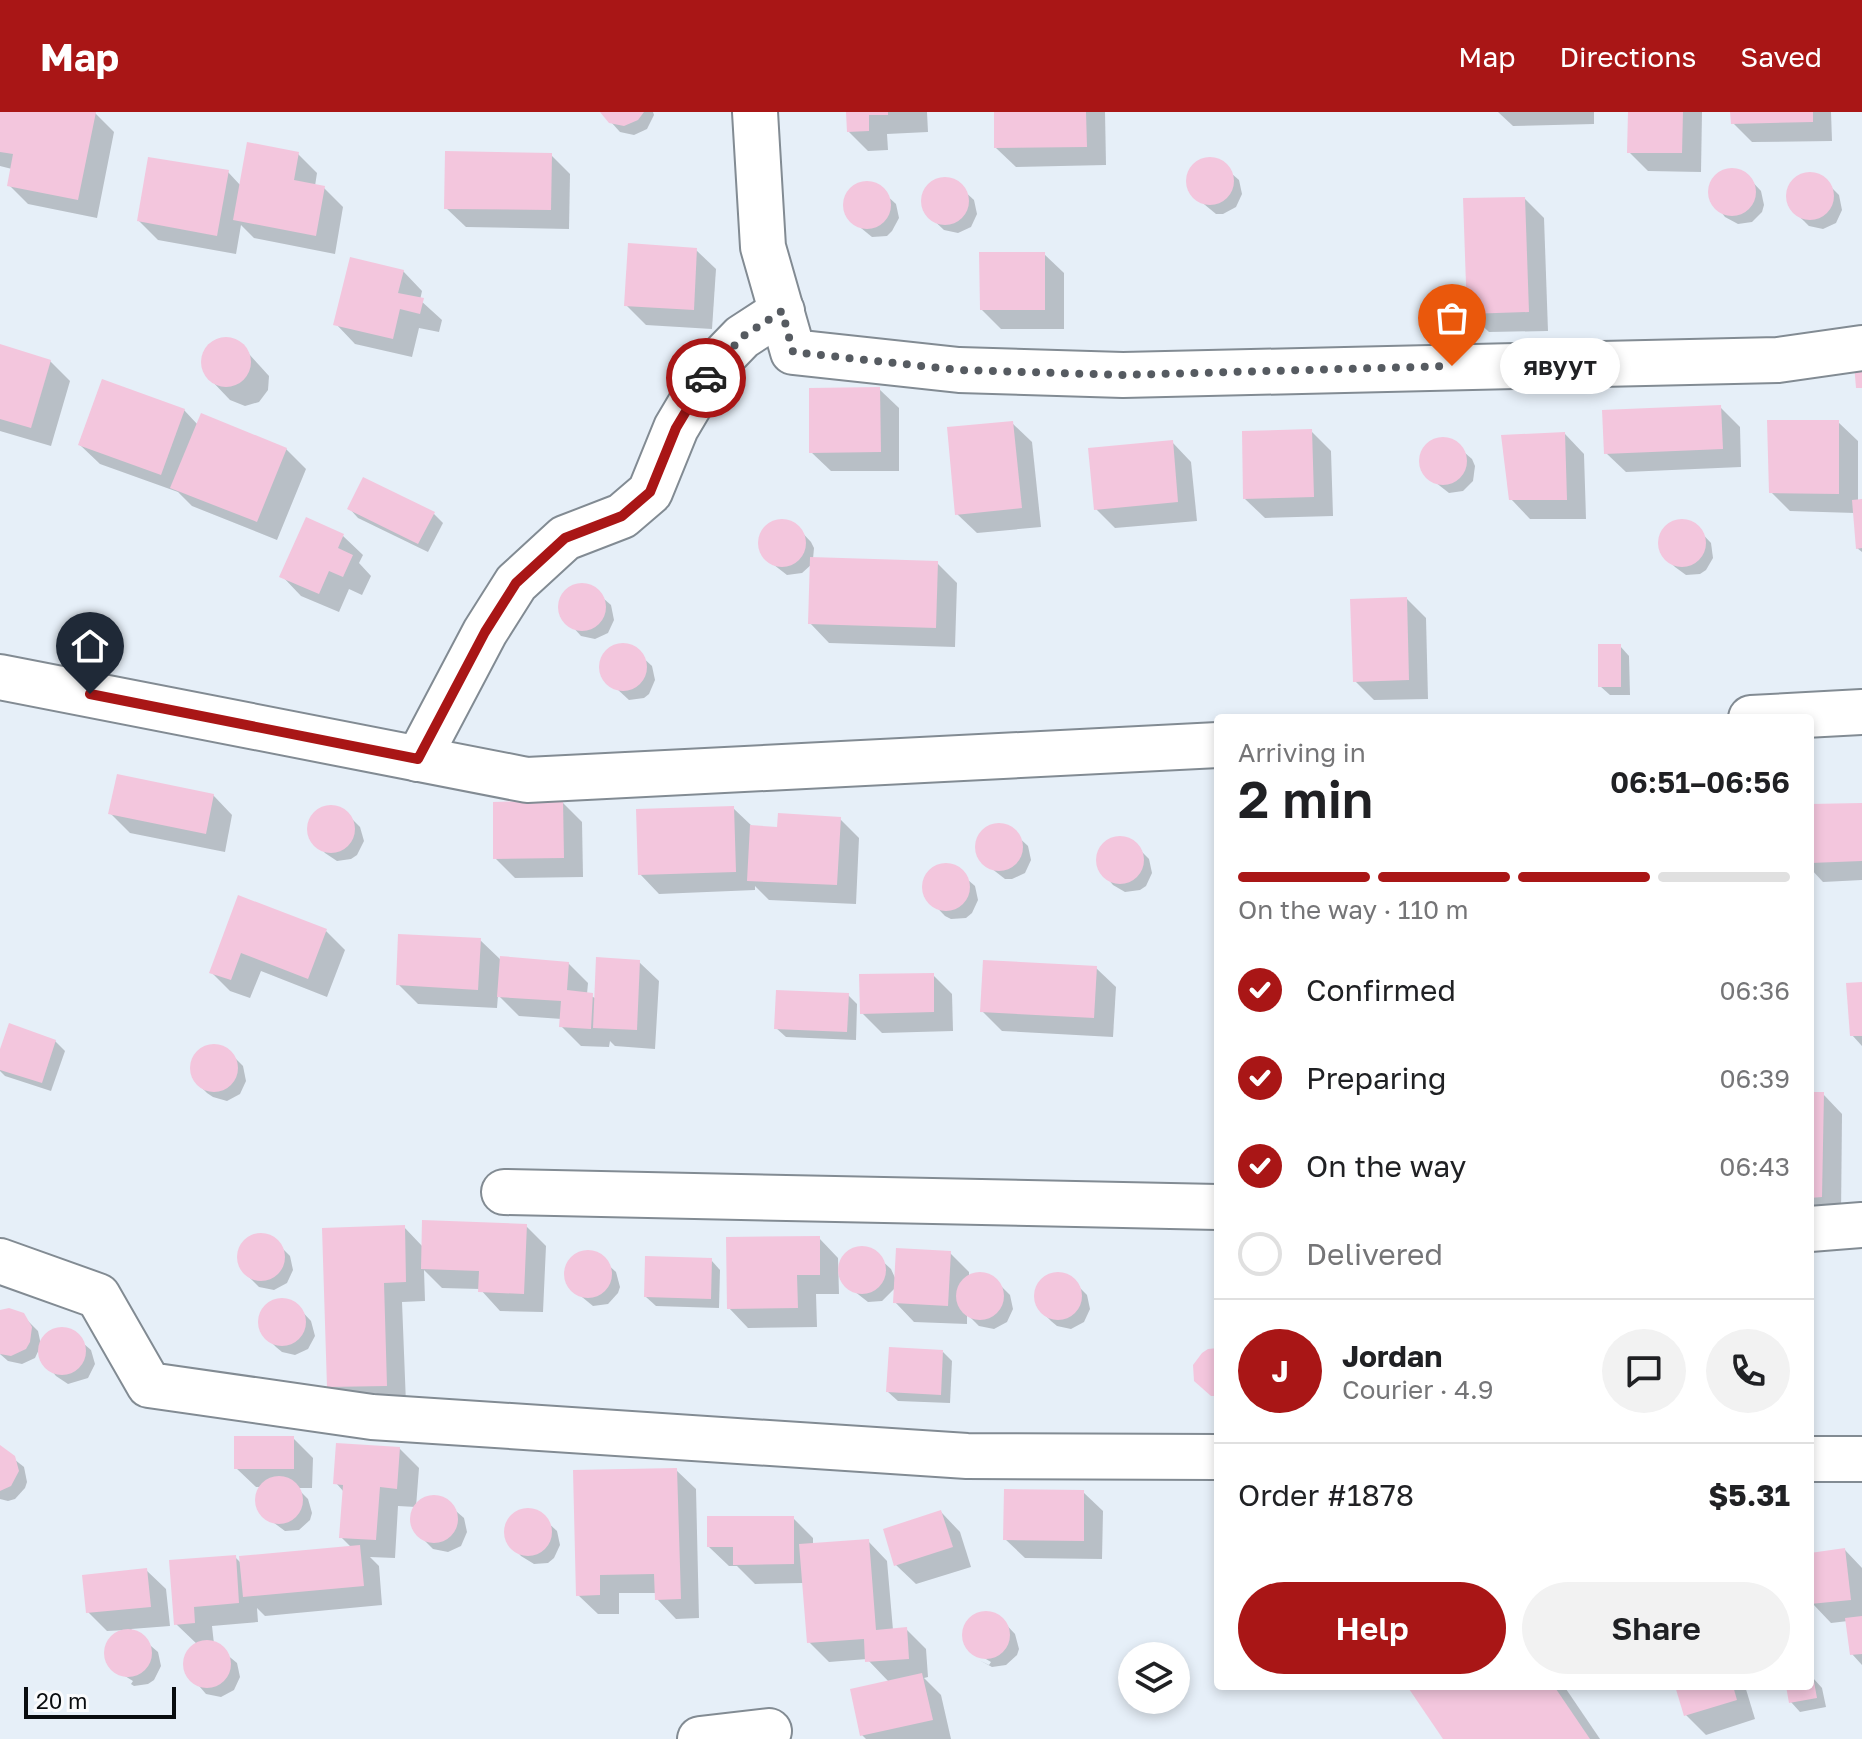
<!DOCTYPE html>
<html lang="en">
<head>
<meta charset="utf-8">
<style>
  :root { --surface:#fff; --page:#f2f2f2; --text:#202124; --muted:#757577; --line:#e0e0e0; --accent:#a91616 }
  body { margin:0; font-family:"Golos Text",sans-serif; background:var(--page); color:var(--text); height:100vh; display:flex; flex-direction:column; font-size:30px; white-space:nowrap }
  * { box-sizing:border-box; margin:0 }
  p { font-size:26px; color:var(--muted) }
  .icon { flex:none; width:44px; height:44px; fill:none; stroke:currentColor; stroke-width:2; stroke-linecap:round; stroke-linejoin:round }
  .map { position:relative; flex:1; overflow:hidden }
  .panel { position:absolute; left:1214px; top:602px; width:600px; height:976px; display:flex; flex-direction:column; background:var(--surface); border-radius:8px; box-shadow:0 4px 12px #0003 }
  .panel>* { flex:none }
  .fabs { position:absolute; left:1118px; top:1530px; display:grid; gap:16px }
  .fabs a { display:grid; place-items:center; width:72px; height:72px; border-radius:50%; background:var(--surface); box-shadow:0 4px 12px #0003; font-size:40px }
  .scale { position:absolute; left:24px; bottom:20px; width:152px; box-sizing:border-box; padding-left:8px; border:4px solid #090c0f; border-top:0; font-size:22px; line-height:28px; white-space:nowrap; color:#090c0f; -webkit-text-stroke:6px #fafbfd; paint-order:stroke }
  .pin { position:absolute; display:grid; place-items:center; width:68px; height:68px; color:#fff; margin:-82px -34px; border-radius:50% 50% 50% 0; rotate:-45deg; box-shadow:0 0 8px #0007 }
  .pin .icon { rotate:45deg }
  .courier { position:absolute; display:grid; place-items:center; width:80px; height:80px; margin:-40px; border:6px solid #a91616; border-radius:50%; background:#fff; color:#222; box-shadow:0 2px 10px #0007 }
  .bubble { position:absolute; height:56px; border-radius:28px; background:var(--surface); box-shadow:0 4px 12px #0003; font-size:26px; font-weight:600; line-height:56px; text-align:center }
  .summary em { font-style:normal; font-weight:600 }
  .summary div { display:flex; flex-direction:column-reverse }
  .summary { display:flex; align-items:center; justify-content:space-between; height:136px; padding:0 24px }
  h1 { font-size:52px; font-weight:600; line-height:60px }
  .bar { display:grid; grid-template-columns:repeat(4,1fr); gap:12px 8px; align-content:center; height:96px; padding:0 24px }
  .bar i { height:10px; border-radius:6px; background:var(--line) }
  .bar .current { background:var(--accent) }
  .bar p { grid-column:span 4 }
  .line { display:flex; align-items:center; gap:20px; padding:0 24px; border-top:2px solid var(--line) }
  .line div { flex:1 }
  .round { display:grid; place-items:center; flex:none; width:84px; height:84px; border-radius:42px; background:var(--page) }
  ol { padding:0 24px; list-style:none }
  li { display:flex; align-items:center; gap:24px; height:88px }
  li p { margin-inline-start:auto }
  li .icon { padding:8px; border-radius:50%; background:var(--accent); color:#fff; stroke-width:4 }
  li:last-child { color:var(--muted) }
  li i { width:44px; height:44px; border:4px solid var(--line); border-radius:50% }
  .button { display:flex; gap:16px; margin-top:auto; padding:16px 24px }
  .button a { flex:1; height:92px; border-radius:48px; background:var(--accent); color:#fff; font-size:32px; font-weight:600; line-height:92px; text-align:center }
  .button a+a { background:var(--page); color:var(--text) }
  header { display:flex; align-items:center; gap:48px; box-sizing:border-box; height:112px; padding:0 40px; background:var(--accent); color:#fff }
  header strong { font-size:38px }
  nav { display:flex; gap:44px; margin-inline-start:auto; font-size:28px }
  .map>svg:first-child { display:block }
  .shadow { fill:#0003 }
  .building { fill:#f3c6dd }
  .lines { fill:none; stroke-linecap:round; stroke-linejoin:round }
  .street-casing { stroke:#828b93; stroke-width:48 }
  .street { stroke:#fff; stroke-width:44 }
  .done { stroke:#565b61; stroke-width:8; stroke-dasharray:0 14.4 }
  .route { stroke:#a91616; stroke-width:10 }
</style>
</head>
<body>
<header>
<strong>Map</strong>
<nav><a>Map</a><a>Directions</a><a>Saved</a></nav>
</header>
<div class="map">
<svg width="1862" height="1627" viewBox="0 0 1862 1627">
  <rect width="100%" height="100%" fill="#e6eff8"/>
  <g class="shadow">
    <polygon points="0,0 90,0 95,1 114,20 97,106 28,92 9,73 12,57 0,54"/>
    <polygon points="602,0 653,0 654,3 647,17 634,23 620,20"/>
    <polygon points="848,0 927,0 928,20 887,22 888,38 868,39 848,19"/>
    <polygon points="996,0 1105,0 1106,53 1016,55 996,36"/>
    <polygon points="1498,0 1594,0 1594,12 1513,14"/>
    <polygon points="1630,0 1702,0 1701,60 1648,59 1629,40"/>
    <polygon points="1732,0 1831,0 1832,29 1752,30 1733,11"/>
    <polygon points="298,42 317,61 315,74 324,76 343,95 335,142 254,126 241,113 236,142 158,128 139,109 228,60 241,74"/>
    <polygon points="551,43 570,62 569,117 466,115 446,96"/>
    <polygon points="1203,49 1217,49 1239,68 1242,82 1236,95 1223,102 1216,102 1193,83 1189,77 1188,63 1196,52"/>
    <polygon points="1732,58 1746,63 1761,79 1764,93 1762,100 1752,110 1738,112 1725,105 1712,88 1710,74 1719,63"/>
    <polygon points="1810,62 1824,68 1839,83 1842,98 1836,111 1823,117 1809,114 1804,109 1793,99 1788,85 1792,72 1797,67"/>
    <polygon points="938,68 952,68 974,88 977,102 971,115 958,121 944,118 928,103 923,90 926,77"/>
    <polygon points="860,72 874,72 896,92 899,106 892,119 887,124 872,125 850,107 845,95 845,87"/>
    <polygon points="1525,87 1544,106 1548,219 1489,220 1469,201"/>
    <polygon points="696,138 716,157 712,217 646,213 626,193"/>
    <polygon points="1044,142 1064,161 1064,217 1001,217 982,198"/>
    <polygon points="403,159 422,179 420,188 442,208 439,220 419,216 412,245 355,232 336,212"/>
    <polygon points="225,226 239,231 269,264 268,278 259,290 245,294 230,288 210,267 202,254 205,238 218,227"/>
    <polygon points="0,234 50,249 70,269 51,334 0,319"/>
    <polygon points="879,277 899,296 899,359 831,359 811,340"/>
    <polygon points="1720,295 1740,315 1741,355 1626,360 1606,341"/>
    <polygon points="184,298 198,313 286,337 306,357 277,428 192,394 178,380 100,352 80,333"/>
    <polygon points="1838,310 1858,329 1858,390 1862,389 1862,440 1857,436 1855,401 1790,399 1771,380"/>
    <polygon points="1012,311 1032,330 1041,415 977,421 957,402"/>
    <polygon points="1311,319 1331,339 1333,404 1265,406 1245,387"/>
    <polygon points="1565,322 1584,342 1586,407 1530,407 1511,387"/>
    <polygon points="1436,328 1450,328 1472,347 1475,354 1473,369 1463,379 1449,381 1426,363 1421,350 1425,336"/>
    <polygon points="1172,330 1191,350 1197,409 1115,416 1096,397"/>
    <polygon points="349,396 434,402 443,411 428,440 358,406"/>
    <polygon points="782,409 796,414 811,430 814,436 813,447 937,451 957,471 955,535 829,531 810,511 812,452 802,461 787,463 765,446 760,432 764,418"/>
    <polygon points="1683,409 1696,415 1711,431 1713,446 1706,458 1700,462 1686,463 1675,455 1665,445 1660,431 1661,425 1669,413"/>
    <polygon points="343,424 363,443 359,451 371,464 362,483 349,477 339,500 301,484 282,464"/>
    <polygon points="582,473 589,474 611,493 614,508 608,521 595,527 581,524 562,503 561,489 568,477"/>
    <polygon points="1407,487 1426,506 1428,587 1374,588 1355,569"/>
    <polygon points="616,534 630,534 652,554 655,568 649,582 644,586 629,588 603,564 602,550"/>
    <polygon points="1620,534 1629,544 1630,583 1610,583 1600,574"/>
    <polygon points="213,683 232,703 225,740 130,721 110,701"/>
    <polygon points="562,690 582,710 583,765 515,766 495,746"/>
    <polygon points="1862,693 1862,768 1823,770 1810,756 1810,694"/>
    <polygon points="331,695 345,700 360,715 364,729 357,743 351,747 337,749 325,741 311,725 310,711 318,699"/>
    <polygon points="733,696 753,715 779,717 840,707 859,726 856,792 769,788 755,774 755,778 659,782 640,762"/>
    <polygon points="992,714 1006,714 1028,734 1031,748 1025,761 1012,767 1005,767 982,749 977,736 980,723"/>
    <polygon points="1120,726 1133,731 1149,747 1152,761 1146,774 1140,778 1125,780 1113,773 1099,756 1098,742 1106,731"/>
    <polygon points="939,754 953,755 975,774 978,788 972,801 966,806 951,807 945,804 925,783 924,777 928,763"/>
    <polygon points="239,786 326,819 345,838 327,885 261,859 250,886 230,879 211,860"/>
    <polygon points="480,828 502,849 568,851 588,871 587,882 597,887 639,850 659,869 655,937 615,934 610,929 609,935 581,934 561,914 562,907 519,904 498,883 497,896 418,892 398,872"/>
    <polygon points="1096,856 1116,875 1113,925 1002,919 983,900"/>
    <polygon points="933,863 952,882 953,919 882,921 862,901"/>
    <polygon points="1862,872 1862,934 1852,923"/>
    <polygon points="848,883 857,892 856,928 786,925 776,916"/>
    <polygon points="55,929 65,939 51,979 5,964 0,959 0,943"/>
    <polygon points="214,934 228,939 243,954 246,969 240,982 227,989 213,985 207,981 197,971 192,957 196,944 201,939"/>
    <polygon points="1810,982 1823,982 1842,1002 1841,1104 1810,1106"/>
    <polygon points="526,1114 546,1134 543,1200 500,1199 480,1177 442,1176 424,1158 425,1189 402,1190 406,1292 348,1294 329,1274 404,1115 423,1135"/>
    <polygon points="260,1123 275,1129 290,1144 293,1158 287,1171 274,1178 259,1175 244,1160 239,1146 242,1133 247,1128"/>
    <polygon points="819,1126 838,1146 839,1182 816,1182 817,1215 748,1216 729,1196"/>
    <polygon points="855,1137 869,1137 891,1157 896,1168 950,1141 969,1160 969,1166 981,1162 988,1163 1000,1173 1010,1183 1013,1197 1007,1210 994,1217 979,1214 967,1202 967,1212 914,1210 895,1190 896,1175 882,1189 868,1190 845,1172 840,1160 844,1146"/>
    <polygon points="580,1141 595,1141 616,1160 620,1175 618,1181 608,1192 593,1194 571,1176 565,1163 566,1156"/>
    <polygon points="711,1148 720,1158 719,1196 656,1194 646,1185"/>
    <polygon points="1057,1162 1072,1168 1087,1183 1090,1197 1084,1210 1071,1217 1057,1214 1051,1209 1041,1199 1036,1185 1039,1172 1044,1167"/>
    <polygon points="282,1188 296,1193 311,1209 315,1224 308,1237 295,1243 282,1240 276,1235 266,1225 260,1212 264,1198 269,1193"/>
    <polygon points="0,1201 28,1209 38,1219 41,1233 49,1222 55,1219 69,1219 91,1238 95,1252 88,1266 68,1272 56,1264 42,1247 41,1233 35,1246 22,1252 8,1249 0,1242"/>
    <polygon points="943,1240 952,1249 950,1291 898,1289 888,1280"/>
    <polygon points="293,1326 313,1346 312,1376 297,1376 308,1387 312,1401 310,1408 299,1418 285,1419 262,1402 257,1389 262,1375 256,1375 236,1356"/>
    <polygon points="0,1336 24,1355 27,1370 25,1376 15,1387 8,1389 0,1387"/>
    <polygon points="399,1336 419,1356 416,1395 398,1394 395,1446 370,1445 379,1454 382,1493 265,1504 257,1496 258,1510 212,1514 214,1532 237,1551 240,1565 234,1578 221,1585 206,1582 187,1560 186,1546 198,1533 176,1512 235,1445 242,1452 352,1436 341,1425 344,1380 336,1371"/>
    <polygon points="676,1358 696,1377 699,1506 676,1507 657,1487 657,1481 619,1481 619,1502 598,1502 578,1483"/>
    <polygon points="1083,1380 1103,1399 1102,1447 1025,1446 1005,1427"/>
    <polygon points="427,1387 442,1387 464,1406 467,1420 461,1434 448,1440 433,1437 418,1422 414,1415 413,1401 421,1390"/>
    <polygon points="520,1399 535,1399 557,1419 560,1433 554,1446 548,1451 534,1452 521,1444 508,1429 507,1415"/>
    <polygon points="941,1400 960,1420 971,1455 916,1472 896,1453"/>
    <polygon points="793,1406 813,1426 813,1433 868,1429 887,1449 893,1518 906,1517 926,1537 928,1565 924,1566 941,1583 951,1627 866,1627 862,1623 889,1570 867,1547 829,1550 809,1530 804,1471 755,1472 737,1454 729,1454 709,1435"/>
    <polygon points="1845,1438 1862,1456 1862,1553 1852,1542 1848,1509 1831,1511 1812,1491 1810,1443"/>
    <polygon points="146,1458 166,1477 170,1514 131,1517 158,1540 161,1554 154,1568 148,1572 134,1574 131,1572 133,1569 112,1556 106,1543 107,1535 115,1524 126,1518 107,1519 88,1500"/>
    <polygon points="986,1501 1000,1506 1015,1522 1019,1537 1017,1543 1006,1553 992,1555 979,1548 989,1553 991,1550 974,1540 974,1542 964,1524 968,1510"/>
    <polygon points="1813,1566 1822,1576 1826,1595 1800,1600 1791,1590 1788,1574 1810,1574 1810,1567"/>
    <polygon points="1409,1574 1564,1574 1600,1627 1446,1627"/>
    <polygon points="1677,1574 1745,1574 1755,1607 1706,1623 1686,1603"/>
  </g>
  <g class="building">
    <polygon points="0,0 96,0 78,88 7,74 13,42 0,40"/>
    <polygon points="600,0 644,0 638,8 624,14 609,11"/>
    <polygon points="846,0 888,0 888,3 869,3 869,19 847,20"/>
    <polygon points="994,0 1086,0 1087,35 994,36"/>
    <polygon points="1628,0 1683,0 1682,41 1627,41"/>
    <polygon points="1730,0 1813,0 1813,10 1731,12"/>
    <polygon points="247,30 299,40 294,68 325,74 316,124 233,108"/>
    <polygon points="445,39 552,41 551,98 444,97"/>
    <polygon points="148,45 229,58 217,124 137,109"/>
    <circle cx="1210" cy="69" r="24"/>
    <circle cx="1732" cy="80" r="24"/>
    <circle cx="1810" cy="84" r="24"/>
    <circle cx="945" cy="89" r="24"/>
    <circle cx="867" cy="93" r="24"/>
    <polygon points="1525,85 1529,200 1467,202 1463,86"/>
    <polygon points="628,131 697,136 694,198 624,194"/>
    <polygon points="979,140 1045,140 1045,198 980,198"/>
    <polygon points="350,145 404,158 398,181 424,186 420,202 400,197 393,227 333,213"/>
    <circle cx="226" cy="250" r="25"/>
    <polygon points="1862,227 1862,276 1856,276 1852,228"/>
    <polygon points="0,232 51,248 31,316 0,307"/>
    <polygon points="102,267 185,297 161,363 78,333"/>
    <polygon points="880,275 881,340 809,341 809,276"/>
    <polygon points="1721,293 1723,337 1604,342 1602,298"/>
    <polygon points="201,301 287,336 257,410 170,376"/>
    <polygon points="1767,308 1839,308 1839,382 1769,381"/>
    <polygon points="1013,309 1022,396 955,403 947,315"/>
    <polygon points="1312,317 1314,385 1243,387 1242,319"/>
    <polygon points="1565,320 1567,388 1509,388 1501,323"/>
    <circle cx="1443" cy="349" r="24"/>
    <polygon points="1173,328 1178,390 1094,398 1088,336"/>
    <polygon points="363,365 435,400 418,432 347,397"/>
    <polygon points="1862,387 1862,436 1856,437 1852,388"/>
    <polygon points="306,405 344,422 338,436 353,443 343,465 329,459 319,482 279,465"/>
    <circle cx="782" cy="431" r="24"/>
    <circle cx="1682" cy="431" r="24"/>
    <polygon points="810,445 938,449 936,516 808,512"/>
    <circle cx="582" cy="495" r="24"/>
    <polygon points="1407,485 1409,568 1353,570 1350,487"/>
    <circle cx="623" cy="555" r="24"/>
    <rect x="1598" y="532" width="23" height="43"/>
    <polygon points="117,662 214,682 206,722 108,702"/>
    <polygon points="563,688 564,746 493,747 493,690"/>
    <polygon points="1862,691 1862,749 1810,751 1810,692"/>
    <circle cx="331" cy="717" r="24"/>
    <polygon points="734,694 736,760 638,763 636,697"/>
    <polygon points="778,701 841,705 837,773 747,769 750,713 777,715"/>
    <circle cx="999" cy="735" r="24"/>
    <circle cx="1120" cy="748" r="24"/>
    <circle cx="946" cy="775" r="24"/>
    <polygon points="238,783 327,817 308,867 241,841 231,868 209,861"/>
    <polygon points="398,822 481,826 478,878 396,873"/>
    <polygon points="500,844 569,850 567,878 593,881 591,917 559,915 561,889 497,885"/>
    <polygon points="596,845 640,848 637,918 593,916"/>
    <polygon points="983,848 1097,854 1094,906 980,900"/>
    <polygon points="934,861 934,900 860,902 859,862"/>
    <polygon points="1862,870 1862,924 1850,924 1846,871"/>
    <polygon points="776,878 849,881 847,920 774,917"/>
    <polygon points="9,911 56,928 42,971 0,958 0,937"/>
    <circle cx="214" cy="956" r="24"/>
    <polygon points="1810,980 1824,980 1822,1085 1810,1086"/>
    <polygon points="422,1108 527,1112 524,1182 478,1180 479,1159 421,1157"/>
    <polygon points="405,1113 406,1170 384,1171 387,1274 327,1275 322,1116"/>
    <circle cx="261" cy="1145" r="24"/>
    <polygon points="820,1124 820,1163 797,1163 798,1196 727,1197 726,1125"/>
    <circle cx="862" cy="1158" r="24"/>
    <polygon points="896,1136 951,1139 948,1194 893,1191"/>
    <circle cx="588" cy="1162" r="24"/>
    <polygon points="645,1144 712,1146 711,1187 644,1185"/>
    <circle cx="1058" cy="1184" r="24"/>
    <circle cx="980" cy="1184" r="24"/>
    <circle cx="282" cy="1210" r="24"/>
    <polygon points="9,1196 24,1201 32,1215 30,1230 26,1237 11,1244 0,1242 0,1198"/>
    <circle cx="62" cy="1239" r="24"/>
    <polygon points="889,1235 943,1238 941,1283 886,1280"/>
    <polygon points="1218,1236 1218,1284 1211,1284 1194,1269 1193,1253 1202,1241 1208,1237"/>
    <rect x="234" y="1324" width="60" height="33"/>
    <polygon points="336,1331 400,1335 397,1377 380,1375 376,1428 339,1426 343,1373 333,1372"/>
    <polygon points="0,1333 15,1344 19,1359 11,1374 0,1379"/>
    <polygon points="677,1356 681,1487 655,1488 654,1462 600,1463 600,1483 576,1484 573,1358"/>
    <circle cx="279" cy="1388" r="24"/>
    <polygon points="1004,1377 1084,1378 1084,1429 1003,1428"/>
    <circle cx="434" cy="1407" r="24"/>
    <circle cx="528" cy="1420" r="24"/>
    <polygon points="941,1398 953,1435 894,1454 883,1417"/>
    <polygon points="707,1404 794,1404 794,1452 733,1453 733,1435 707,1435"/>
    <polygon points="869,1427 876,1518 907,1515 909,1547 865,1550 864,1527 807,1531 799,1432"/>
    <polygon points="360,1433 364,1474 243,1485 239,1444"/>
    <polygon points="1845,1436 1851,1488 1810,1492 1810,1441"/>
    <polygon points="236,1443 239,1491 194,1495 195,1511 174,1513 169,1448"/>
    <polygon points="147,1456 151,1495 86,1501 82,1463"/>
    <circle cx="986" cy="1523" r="24"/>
    <polygon points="1862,1504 1862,1542 1850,1543 1845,1506"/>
    <circle cx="128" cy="1541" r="24"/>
    <circle cx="207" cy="1552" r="24"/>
    <polygon points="922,1561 933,1608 860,1624 850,1577"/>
    <polygon points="1813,1564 1817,1586 1789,1591 1786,1574 1810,1574 1810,1565"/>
    <polygon points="1407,1574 1554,1574 1590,1627 1443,1627"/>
    <polygon points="1675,1574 1733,1574 1737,1588 1684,1604"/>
  </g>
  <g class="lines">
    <g class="street-casing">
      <g id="street">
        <polyline points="755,0 763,135 793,240 959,258 1123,263 1778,248 1862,236"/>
        <polyline points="0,565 527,668 1218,633"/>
        <polyline points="1751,606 1862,600"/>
        <polyline points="418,647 485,520 516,471 565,426 622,404 650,380 676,316 711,257 742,225 782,199"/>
        <polyline points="504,1080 1218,1095"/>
        <polyline points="1810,1117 1862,1113"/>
        <polyline points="0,1149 98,1184 149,1273 372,1305 967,1344 1218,1345"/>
        <polyline points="1810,1347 1862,1347"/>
        <polyline points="700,1627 769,1619"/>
      </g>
    </g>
    <use href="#street" class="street"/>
  </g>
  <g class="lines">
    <polyline class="done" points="706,266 742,225 782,199 793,240 959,258 1123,263 1452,254"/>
    <polyline class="route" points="90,582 418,647 485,520 516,471 565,426 622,404 650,380 676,316 706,266"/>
  </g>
</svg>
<div class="fabs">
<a><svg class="icon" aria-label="layers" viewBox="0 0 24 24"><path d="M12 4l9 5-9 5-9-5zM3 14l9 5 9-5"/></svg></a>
</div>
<div class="scale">20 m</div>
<div class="pin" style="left:1452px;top:254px;background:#ea580c"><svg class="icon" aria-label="bag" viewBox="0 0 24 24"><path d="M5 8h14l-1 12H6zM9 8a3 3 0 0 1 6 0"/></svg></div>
<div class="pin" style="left:90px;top:582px;background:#1f2937"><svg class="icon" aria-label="home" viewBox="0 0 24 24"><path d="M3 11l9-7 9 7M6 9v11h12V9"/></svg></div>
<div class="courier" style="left:706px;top:266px"><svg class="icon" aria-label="car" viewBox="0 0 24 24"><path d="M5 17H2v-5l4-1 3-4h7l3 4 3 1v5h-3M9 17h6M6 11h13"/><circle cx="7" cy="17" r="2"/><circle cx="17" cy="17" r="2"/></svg></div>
<div class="bubble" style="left:1500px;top:226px;width:120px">явуут</div>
<section class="panel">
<div class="summary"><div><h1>2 min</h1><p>Arriving in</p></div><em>06:51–06:56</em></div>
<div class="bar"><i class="current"></i><i class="current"></i><i class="current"></i><i></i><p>On the way · 110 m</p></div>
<ol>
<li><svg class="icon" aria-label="check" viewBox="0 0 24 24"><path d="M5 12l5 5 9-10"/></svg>Confirmed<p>06:36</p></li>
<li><svg class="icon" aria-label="check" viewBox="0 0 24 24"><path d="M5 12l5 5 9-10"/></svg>Preparing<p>06:39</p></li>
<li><svg class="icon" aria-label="check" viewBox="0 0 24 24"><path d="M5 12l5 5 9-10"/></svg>On the way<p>06:43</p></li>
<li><i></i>Delivered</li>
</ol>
<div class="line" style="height:144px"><b class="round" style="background:var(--accent);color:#fff">J</b><div><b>Jordan</b><p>Courier · 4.9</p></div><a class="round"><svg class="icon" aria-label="chat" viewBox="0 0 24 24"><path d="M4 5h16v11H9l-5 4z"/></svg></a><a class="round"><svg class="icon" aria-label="phone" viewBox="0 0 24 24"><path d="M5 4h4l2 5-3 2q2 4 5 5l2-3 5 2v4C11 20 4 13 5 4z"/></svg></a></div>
<div class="line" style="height:104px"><div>Order #1878</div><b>$5.31</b></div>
<div class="button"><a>Help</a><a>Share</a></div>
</section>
</div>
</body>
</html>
